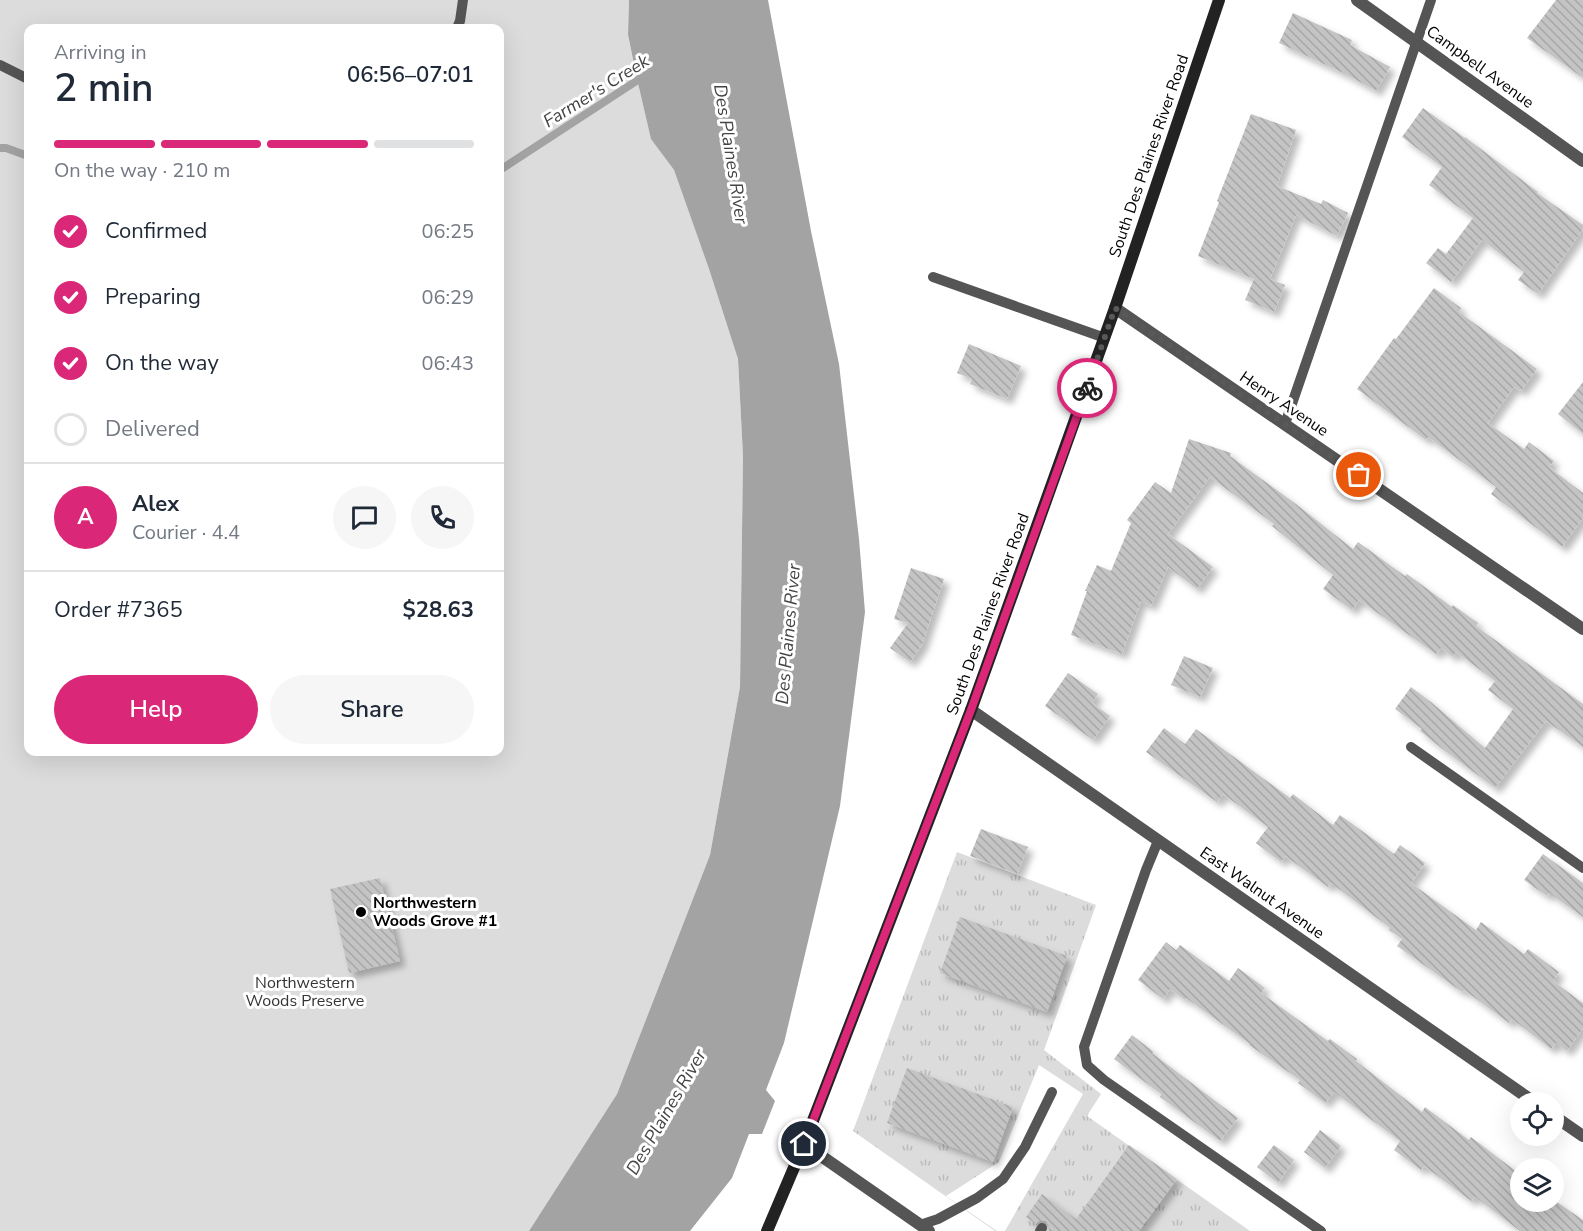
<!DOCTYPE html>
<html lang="en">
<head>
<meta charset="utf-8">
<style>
  :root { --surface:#fff; --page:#f6f6f7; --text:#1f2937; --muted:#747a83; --line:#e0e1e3; --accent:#db2777 }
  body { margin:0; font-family:"Nunito Sans",sans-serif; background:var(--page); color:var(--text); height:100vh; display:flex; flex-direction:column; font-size:22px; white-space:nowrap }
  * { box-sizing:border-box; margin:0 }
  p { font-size:20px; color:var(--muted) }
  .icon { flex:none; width:33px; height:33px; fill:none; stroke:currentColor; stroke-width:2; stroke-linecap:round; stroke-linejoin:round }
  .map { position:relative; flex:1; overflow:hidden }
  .panel { position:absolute; left:24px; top:24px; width:480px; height:732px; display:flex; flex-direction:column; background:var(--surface); border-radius:12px; box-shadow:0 6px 24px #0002 }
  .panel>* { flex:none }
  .controls { position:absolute; left:1510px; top:1092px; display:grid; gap:12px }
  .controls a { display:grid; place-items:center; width:54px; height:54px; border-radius:50%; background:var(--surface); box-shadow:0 6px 24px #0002; font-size:30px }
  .pin { position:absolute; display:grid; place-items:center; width:51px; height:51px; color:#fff; margin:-26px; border:3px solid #fff; border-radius:50%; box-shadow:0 2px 6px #0007 }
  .courier { position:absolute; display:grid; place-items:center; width:60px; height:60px; margin:-30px; border:4px solid #db2777; border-radius:50%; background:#fff; color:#222; box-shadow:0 2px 8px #0007 }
  .overview em { font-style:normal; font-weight:600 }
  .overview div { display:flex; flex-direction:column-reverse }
  .overview { display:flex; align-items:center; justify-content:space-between; height:102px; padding:0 30px }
  h1 { font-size:39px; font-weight:600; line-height:45px }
  .bar { display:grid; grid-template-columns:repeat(4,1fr); gap:9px 6px; align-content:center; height:72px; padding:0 30px }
  .bar i { height:8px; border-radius:4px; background:var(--line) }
  .bar .active { background:var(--accent) }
  .bar p { grid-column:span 4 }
  .line { display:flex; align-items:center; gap:15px; padding:0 30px; border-top:2px solid var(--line) }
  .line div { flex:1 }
  .round { display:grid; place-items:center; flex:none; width:63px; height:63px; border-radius:32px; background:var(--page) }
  ol { padding:0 30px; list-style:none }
  li { display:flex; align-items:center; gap:18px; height:66px }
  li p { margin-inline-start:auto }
  li .icon { padding:6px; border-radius:50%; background:var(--accent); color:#fff; stroke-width:4 }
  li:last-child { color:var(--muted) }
  li i { width:33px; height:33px; border:3px solid var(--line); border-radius:50% }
  .action { display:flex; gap:12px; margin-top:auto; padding:12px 30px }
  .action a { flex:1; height:69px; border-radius:36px; background:var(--accent); color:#fff; font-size:24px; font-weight:600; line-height:69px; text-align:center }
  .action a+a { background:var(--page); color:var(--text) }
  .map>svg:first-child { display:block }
  .grass { fill:url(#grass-tufts) }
  .park { fill:#dcdcdc; fill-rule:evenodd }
  .water { fill:#a3a3a3 }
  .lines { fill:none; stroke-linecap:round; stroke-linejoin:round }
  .stream { stroke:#a3a3a3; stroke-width:8 }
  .building { fill:url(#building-back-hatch); filter:url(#shadow) }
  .lane { stroke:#555; stroke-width:10 }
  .street { stroke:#555; stroke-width:12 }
  .secondary { stroke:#222; stroke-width:12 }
  .done { stroke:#595959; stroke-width:6; stroke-dasharray:0 10.8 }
  .route { stroke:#db2777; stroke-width:8 }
  .poi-dot { fill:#000; stroke:#fff; stroke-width:2 }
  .labels { text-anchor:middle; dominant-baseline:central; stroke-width:6; stroke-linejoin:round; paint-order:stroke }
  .street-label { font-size:16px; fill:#000; stroke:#fff }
  .poi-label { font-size:16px; font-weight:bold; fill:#000; stroke:#fff; text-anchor:start }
  .park-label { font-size:16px; fill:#333; stroke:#fff }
  .water-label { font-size:18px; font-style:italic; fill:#444; stroke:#fff }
</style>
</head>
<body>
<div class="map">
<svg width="1583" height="1231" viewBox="0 0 1583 1231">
  <defs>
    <pattern id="grass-tufts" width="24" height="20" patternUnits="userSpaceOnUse" patternTransform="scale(1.5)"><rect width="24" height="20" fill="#dcdcdc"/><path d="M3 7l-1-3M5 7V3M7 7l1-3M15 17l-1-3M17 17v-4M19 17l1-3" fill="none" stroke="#bbb"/></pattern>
    <pattern id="building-back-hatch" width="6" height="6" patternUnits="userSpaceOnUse" patternTransform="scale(1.5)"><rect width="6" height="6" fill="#c4c4c4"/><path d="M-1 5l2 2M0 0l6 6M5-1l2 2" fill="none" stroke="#a7a7a7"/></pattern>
    <filter id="shadow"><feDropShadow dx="5.5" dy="5.5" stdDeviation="3" flood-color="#0004"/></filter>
  </defs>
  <rect width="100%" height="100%" fill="#fff"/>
  <polygon class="grass" points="957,852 1096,905 1044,1050 1101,1094 1087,1116 1250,1231 1005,1231 1083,1094 1039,1065 999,1162 946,1196 997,1231 995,1231 853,1131"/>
  <path class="park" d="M 0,0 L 629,0 L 628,36 L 637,79 L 651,138 L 674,170 L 709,269 L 738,359 L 743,456 L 740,687 L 710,855 L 617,1094 L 529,1231 L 0,1231 ZM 28,28 L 500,28 L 500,752 L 28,752 Z"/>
  <polygon class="water" points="629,0 768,0 811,231 839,364 859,539 865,612 840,806 784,1043 766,1090 775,1101 762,1134 749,1134 732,1178 690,1231 529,1231 617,1094 710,855 740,687 743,456 738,359 709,269 674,170 651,139 637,79 628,35"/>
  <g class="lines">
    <g class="stream">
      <polyline points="0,148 6,148 28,156"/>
      <polyline points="500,170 644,76"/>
    </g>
  </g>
  <g class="building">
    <polygon points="1556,0 1583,0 1583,78 1527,38"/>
    <polygon points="1293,13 1352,40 1350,45 1390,67 1376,91 1347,75 1279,43"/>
    <polygon points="1423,108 1465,138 1465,137 1538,192 1537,193 1583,225 1583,229 1538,294 1518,280 1524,272 1482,240 1451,282 1426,263 1438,248 1446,254 1473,218 1429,185 1442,167 1402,137"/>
    <polygon points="1251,114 1296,130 1277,186 1321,204 1323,200 1348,213 1337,236 1296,215 1270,279 1285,285 1274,312 1245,300 1254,279 1198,256 1219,202 1217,201"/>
    <polygon points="1434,288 1461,308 1459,312 1537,369 1521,391 1514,387 1488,423 1524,449 1529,442 1554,461 1549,467 1583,493 1583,518 1562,547 1491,494 1496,487 1428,437 1426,440 1357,389 1394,338 1396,339"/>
    <polygon points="969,344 1021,366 1007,399 970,384 972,379 957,373"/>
    <polygon points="1583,382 1583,434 1558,414"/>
    <polygon points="1189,439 1231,453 1230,456 1296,504 1353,549 1358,542 1405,576 1407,574 1452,607 1453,605 1478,623 1476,626 1583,704 1583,747 1546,721 1495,788 1445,751 1420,731 1422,729 1395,709 1411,687 1431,702 1485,748 1513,709 1488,690 1495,681 1456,652 1453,657 1441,648 1436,654 1359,600 1352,610 1323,589 1333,575 1272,526 1274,524 1210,477 1168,534 1213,567 1197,589 1168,567 1151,606 1141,601 1122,654 1071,635 1087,591 1085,591 1097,565 1111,571 1131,523 1127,520 1155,482 1171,493"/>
    <polygon points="911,568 944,579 922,645 910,662 890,648 908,623 894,619"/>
    <polygon points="1184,656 1213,668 1200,697 1171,685"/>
    <polygon points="1068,673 1098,694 1092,703 1110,716 1093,740 1045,706"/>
    <polygon points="1164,728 1185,744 1196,729 1290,798 1293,794 1333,825 1340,815 1394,854 1400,845 1425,863 1411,883 1476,930 1481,922 1524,954 1528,949 1559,972 1553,981 1583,1003 1583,1028 1567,1051 1556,1043 1551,1049 1512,1019 1509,1023 1464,990 1462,992 1397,946 1402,939 1389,930 1390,928 1331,883 1328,887 1285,856 1281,862 1256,843 1268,827 1223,794 1217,802 1146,752"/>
    <polygon points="981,829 1028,847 1017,874 970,856"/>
    <polygon points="1543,854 1583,883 1583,917 1549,893 1547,896 1524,880"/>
    <polygon points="380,878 400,961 349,973 330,889"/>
    <polygon points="960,917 1067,956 1047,1012 940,973"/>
    <polygon points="1166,942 1176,950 1180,945 1229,981 1238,968 1265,988 1261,993 1328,1041 1330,1039 1357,1059 1356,1061 1422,1112 1425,1107 1469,1140 1471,1137 1521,1175 1521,1202 1554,1202 1554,1200 1583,1220 1583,1231 1520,1231 1475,1197 1471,1201 1424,1166 1421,1170 1394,1150 1400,1141 1334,1092 1325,1103 1298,1083 1300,1080 1249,1045 1250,1044 1186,998 1185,1000 1170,989 1163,999 1138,980"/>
    <polygon points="1132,1035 1154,1052 1152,1053 1238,1118 1220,1141 1160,1097 1161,1094 1114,1059"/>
    <polygon points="907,1068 1013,1107 993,1162 887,1123"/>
    <polygon points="1320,1130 1341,1146 1325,1168 1304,1152"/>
    <polygon points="1129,1145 1177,1179 1139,1231 1049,1231 1049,1225 1046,1221 1039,1221 1036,1224 1026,1217 1042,1194 1076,1219"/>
    <polygon points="1274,1145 1294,1160 1278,1183 1257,1167"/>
  </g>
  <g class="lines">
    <g class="lane">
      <polyline points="457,28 460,21 463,0"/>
      <polyline points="0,65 28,79"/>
      <polyline points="933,277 1105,338"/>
      <polyline points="1285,424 1431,0"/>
      <polyline points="1411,747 1583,868"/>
      <polyline points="1158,841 1146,870 1084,1047 1087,1065 1104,1080 1321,1231"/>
      <polyline points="920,1225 938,1219 977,1198 1003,1179 1025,1147 1052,1092"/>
      <polyline points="1040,1231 1042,1228"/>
    </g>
    <g class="street">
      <polyline points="1357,0 1583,161"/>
      <polyline points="1115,308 1583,629"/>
      <polyline points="971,710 1534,1102"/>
      <polyline points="1554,1116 1583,1136"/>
      <polyline points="804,1144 929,1231"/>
    </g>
    <polyline class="secondary" points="767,1231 804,1144 971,710 1115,308 1219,0"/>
  </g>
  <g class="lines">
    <polyline class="done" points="1087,388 1115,308 1359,475"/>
    <polyline class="route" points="804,1144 971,710 1087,388"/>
  </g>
  <circle class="poi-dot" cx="361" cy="912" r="6"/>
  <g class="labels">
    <g class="street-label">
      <text transform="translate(1480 67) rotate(36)">Campbell Avenue</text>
      <text transform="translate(1149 156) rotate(-71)">South Des Plaines River Road</text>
      <text transform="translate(1284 404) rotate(34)">Henry Avenue</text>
      <text transform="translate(988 614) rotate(-70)">South Des Plaines River Road</text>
      <text transform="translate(1262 893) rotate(35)">East Walnut Avenue</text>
    </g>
    <g class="poi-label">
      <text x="373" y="903">Northwestern<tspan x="373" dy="18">Woods Grove #1</tspan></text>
    </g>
    <g class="park-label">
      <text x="305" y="983">Northwestern<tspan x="305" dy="18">Woods Preserve</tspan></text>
    </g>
    <g class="water-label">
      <text transform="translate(596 91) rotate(-32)">Farmer's Creek</text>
      <text transform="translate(731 154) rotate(81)">Des Plaines River</text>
      <text transform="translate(788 634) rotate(-85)">Des Plaines River</text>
      <text transform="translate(666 1112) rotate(-60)">Des Plaines River</text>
    </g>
  </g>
</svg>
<div class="controls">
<a><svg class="icon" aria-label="locate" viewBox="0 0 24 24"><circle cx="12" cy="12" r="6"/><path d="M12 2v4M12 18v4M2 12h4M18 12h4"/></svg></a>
<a><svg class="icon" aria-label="layers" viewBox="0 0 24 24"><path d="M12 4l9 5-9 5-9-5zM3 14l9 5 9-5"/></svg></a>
</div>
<div class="pin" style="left:1359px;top:475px;background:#ea580c"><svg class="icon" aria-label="bag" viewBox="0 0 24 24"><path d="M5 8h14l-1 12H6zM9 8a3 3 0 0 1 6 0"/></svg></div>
<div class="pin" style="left:804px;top:1144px;background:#1f2937"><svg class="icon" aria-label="home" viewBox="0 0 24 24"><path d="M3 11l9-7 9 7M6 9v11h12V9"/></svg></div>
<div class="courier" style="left:1087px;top:388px"><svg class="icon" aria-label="bike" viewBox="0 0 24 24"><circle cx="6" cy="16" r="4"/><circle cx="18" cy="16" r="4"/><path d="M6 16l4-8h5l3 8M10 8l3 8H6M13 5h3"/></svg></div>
<section class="panel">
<div class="overview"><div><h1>2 min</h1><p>Arriving in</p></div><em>06:56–07:01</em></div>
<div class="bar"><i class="active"></i><i class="active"></i><i class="active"></i><i></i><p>On the way · 210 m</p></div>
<ol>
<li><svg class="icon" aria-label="check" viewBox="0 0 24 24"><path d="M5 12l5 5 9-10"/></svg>Confirmed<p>06:25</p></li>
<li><svg class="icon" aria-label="check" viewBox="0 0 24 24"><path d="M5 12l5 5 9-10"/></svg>Preparing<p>06:29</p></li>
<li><svg class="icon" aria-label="check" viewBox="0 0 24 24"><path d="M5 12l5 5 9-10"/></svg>On the way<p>06:43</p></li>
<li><i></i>Delivered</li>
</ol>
<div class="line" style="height:108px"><b class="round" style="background:var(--accent);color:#fff">A</b><div><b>Alex</b><p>Courier · 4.4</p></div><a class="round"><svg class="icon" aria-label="chat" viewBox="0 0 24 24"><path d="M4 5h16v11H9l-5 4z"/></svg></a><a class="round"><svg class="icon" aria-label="phone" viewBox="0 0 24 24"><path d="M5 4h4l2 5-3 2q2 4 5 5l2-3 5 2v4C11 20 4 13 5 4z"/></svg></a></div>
<div class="line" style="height:78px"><div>Order #7365</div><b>$28.63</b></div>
<div class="action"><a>Help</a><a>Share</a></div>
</section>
</div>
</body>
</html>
